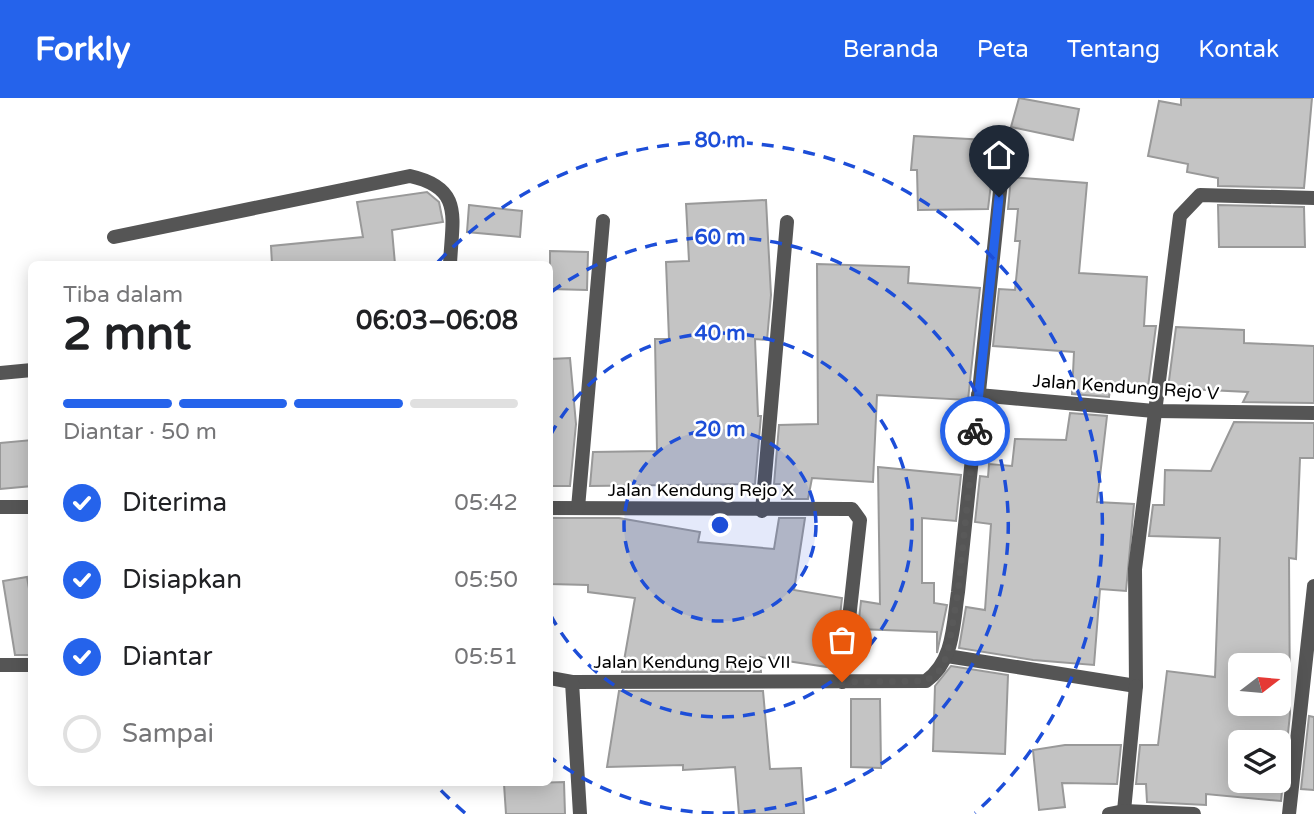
<!DOCTYPE html>
<html lang="id">
<head>
<meta charset="utf-8">
<style>
  :root { --surface:#fff; --page:#f2f2f2; --text:#202124; --muted:#757577; --line:#e0e0e0; --accent:#2563eb }
  body { margin:0; font-family:"Varela Round",sans-serif; background:var(--page); color:var(--text); height:100vh; display:flex; flex-direction:column; font-size:26px; white-space:nowrap }
  * { box-sizing:border-box; margin:0 }
  p { font-size:23px; color:var(--muted) }
  .icon { flex:none; width:38px; height:38px; fill:none; stroke:currentColor; stroke-width:2; stroke-linecap:round; stroke-linejoin:round }
  .map { position:relative; flex:1; overflow:hidden }
  .details { position:absolute; left:28px; top:163px; width:525px; height:525px; display:flex; flex-direction:column; background:var(--surface); border-radius:10px; box-shadow:0 4px 18px #0003 }
  .details>* { flex:none }
  .needle { width:46px; rotate:74deg }
  .buttons { position:absolute; left:1228px; top:555px; display:grid; gap:14px }
  .buttons a { display:grid; place-items:center; width:63px; height:63px; border-radius:10px; background:var(--surface); box-shadow:0 4px 18px #0003; font-size:35px }
  .pin { position:absolute; display:grid; place-items:center; width:60px; height:60px; color:#fff; margin:-72px -30px; border-radius:50% 50% 50% 0; rotate:-45deg; box-shadow:0 0 7px #0007 }
  .pin .icon { rotate:45deg }
  .courier { position:absolute; display:grid; place-items:center; width:70px; height:70px; margin:-35px; border:5px solid #2563eb; border-radius:50%; background:#fff; color:#222; box-shadow:0 2px 9px #0007 }
  .headline em { font-style:normal; font-weight:700 }
  .headline div { display:flex; flex-direction:column-reverse }
  .headline { display:flex; align-items:center; justify-content:space-between; height:119px; padding:0 35px }
  h1 { font-size:46px; font-weight:700; line-height:52px }
  .bar { display:grid; grid-template-columns:repeat(4,1fr); gap:10px 7px; align-content:center; height:84px; padding:0 35px }
  .bar i { height:9px; border-radius:5px; background:var(--line) }
  .bar .current { background:var(--accent) }
  .bar p { grid-column:span 4 }
  ol { padding:0 35px; list-style:none }
  li { display:flex; align-items:center; gap:21px; height:77px }
  li p { margin-inline-start:auto }
  li .icon { padding:7px; border-radius:50%; background:var(--accent); color:#fff; stroke-width:4 }
  li:last-child { color:var(--muted) }
  li i { width:38px; height:38px; border:4px solid var(--line); border-radius:50% }
  header { display:flex; align-items:center; gap:42px; box-sizing:border-box; height:98px; padding:0 35px; background:var(--accent); color:#fff }
  header strong { font-size:33px }
  nav { display:flex; gap:38px; margin-inline-start:auto; font-size:24px }
  .map>svg:first-child { display:block }
  .building { fill:#c4c4c4; stroke:#999; stroke-width:2; fill-rule:evenodd }
  .lines { fill:none; stroke-linecap:round; stroke-linejoin:round }
  .street { stroke:#555; stroke-width:14 }
  .done { stroke:#595959; stroke-width:7; stroke-dasharray:0 12.6 }
  .route { stroke:#2563eb; stroke-width:9 }
  .ring { fill:none; stroke:#1d4ed8; stroke-width:3.5; stroke-dasharray:12 9 }
  .labels { text-anchor:middle; dominant-baseline:central; stroke-width:5; stroke-linejoin:round; paint-order:stroke }
  .street-label { font-size:18px; fill:#000; stroke:#fff }
  .centre { fill:#1d4ed8; stroke:#fff; stroke-width:3.5 }
  .ring-label { font-size:21px; text-anchor:middle; font-weight:bold; fill:#1d4ed8; stroke:#fff; stroke-width:5; stroke-linejoin:round; paint-order:stroke }
</style>
</head>
<body>
<header>
<strong>Forkly</strong>
<nav><a>Beranda</a><a>Peta</a><a>Tentang</a><a>Kontak</a></nav>
</header>
<div class="map">
<svg width="1314" height="716" viewBox="0 0 1314 716">
  <rect width="100%" height="100%" fill="#fff"/>
  <g class="building">
    <polygon points="1019,0 1079,11 1073,42 1011,29"/>
    <polygon points="1181,0 1312,0 1304,90 1218,88 1218,80 1187,74 1188,66 1148,58 1159,3 1181,7"/>
    <polygon points="914,38 987,42 986,77 992,77 988,111 918,112 917,72 911,72"/>
    <polygon points="1011,79 1087,85 1079,175 1147,179 1144,228 1156,228 1148,289 1142,289 1142,295 1110,292 1109,299 1072,296 1074,254 993,248 999,191 1015,192 1020,143 1015,143 1018,111 1008,111"/>
    <polygon points="427,94 439,104 443,124 392,132 395,166 272,166 271,148 363,139 357,104"/>
    <polygon points="766,102 771,197 767,242 755,241 758,318 761,318 755,386 590,388 593,354 657,353 655,241 669,241 666,164 689,163 686,106"/>
    <polygon points="469,107 522,113 520,139 467,134"/>
    <polygon points="1218,107 1304,109 1305,149 1219,149"/>
    <polygon points="550,153 588,154 587,192 550,191"/>
    <polygon points="817,166 909,169 908,185 980,190 968,302 877,297 873,384 812,380 808,401 782,401 784,386 774,386 779,327 818,326"/>
    <polygon points="1176,229 1244,232 1244,245 1314,248 1314,305 1243,304 1248,294 1168,290"/>
    <polygon points="570,260 576,326 570,388 550,388 550,261"/>
    <polygon points="1070,315 1107,318 1097,404 1134,406 1126,493 1100,491 1094,567 1033,562 959,550 966,509 985,512 991,426 975,424 980,378 988,379 989,366 1012,368 1015,341 1066,342"/>
    <path d="M 1234,324 L 1314,325 L 1314,360 L 1300,360 L 1296,461 L 1289,460 L 1290,616 L 1281,703 L 1206,696 L 1206,707 L 1147,704 L 1146,686 L 1136,686 L 1140,647 L 1158,647 L 1167,573 L 1215,579 L 1220,440 L 1149,438 L 1153,407 L 1164,407 L 1165,372 L 1211,373 ZM 1241,567 L 1279,567 L 1279,606 L 1241,606 ZM 1241,644 L 1279,644 L 1279,682 L 1241,682 Z"/>
    <polygon points="32,342 32,388 0,391 0,345"/>
    <polygon points="878,369 961,377 956,423 922,420 922,485 934,485 934,505 947,507 937,555 937,534 858,531 861,503 880,506"/>
    <polygon points="550,420 619,420 700,434 698,444 774,451 779,420 805,420 794,492 842,500 834,570 760,559 761,574 622,574 635,500 588,494 588,487 550,486"/>
    <polygon points="27,479 32,508 32,557 15,557 3,483"/>
    <polygon points="951,568 1008,577 1005,656 933,653 935,588"/>
    <polygon points="619,593 763,593 770,671 801,670 804,716 739,716 735,669 683,672 683,667 607,669"/>
    <polygon points="851,601 880,601 881,670 851,669"/>
    <polygon points="1309,618 1314,619 1314,692 1301,691"/>
    <polygon points="1065,647 1121,647 1117,686 1062,685 1065,709 1039,712 1033,652"/>
    <polygon points="564,684 565,716 506,716 504,686"/>
  </g>
  <g class="lines">
    <g class="street">
      <path d="M 114,139 L 410,78 C 464,90 452,120 450,166"/>
      <polyline points="0,275 32,272"/>
      <polyline points="978,297 1154,313 1314,315"/>
      <polyline points="0,409 32,409"/>
      <polyline points="550,410 852,411 860,422 842,584"/>
      <polyline points="578,410 603,123"/>
      <polyline points="762,413 787,124"/>
      <polyline points="947,558 1136,588 1135,471 1180,118 1200,97 1314,100"/>
      <polyline points="0,567 32,567"/>
      <path d="M 550,580 L 572,584 L 926,583 C 954,563 953,527 958,494 L 1002,74"/>
      <polyline points="572,584 580,716"/>
      <polyline points="1124,713 1136,588"/>
      <polyline points="1109,716 1124,713 1194,716"/>
      <polyline points="1289,716 1314,488"/>
    </g>
  </g>
  <g class="lines">
    <polyline class="done" points="842,584 926,583 939,573 947,558 958,494 975,333"/>
    <polyline class="route" points="975,333 999,99"/>
  </g>
  <circle cx="720" cy="427" r="96" fill="#1d4ed8" fill-opacity=".12"/>
  <g class="ring">
    <circle cx="720" cy="427" r="96"/>
    <path d="M550 338A192 192 0 1 1 550 516"/>
    <path d="M551 194A288 288 0 1 1 551 660"/>
    <path d="M465 715A385 385 0 0 1 434 685M438 164A385 385 0 1 1 975 715"/>
  </g>
  <g class="labels">
    <g class="street-label">
      <text transform="translate(1126 289) rotate(4)">Jalan Kendung Rejo V</text>
      <text x="701" y="392">Jalan Kendung Rejo X</text>
      <text x="692" y="564">Jalan Kendung Rejo VII</text>
    </g>
  </g>
  <circle cx="720" cy="427" r="10" class="centre"/>
  <g class="ring-label">
    <text x="720" y="49">80 m</text>
    <text x="720" y="146">60 m</text>
    <text x="720" y="242">40 m</text>
    <text x="720" y="338">20 m</text>
  </g>
</svg>
<div class="buttons">
<a><svg class="needle" viewBox="-14 -14 28 28"><path d="M0-13l5 13h-10z" fill="#e53935"/><path d="M0 13l5-13h-10z" fill="#757577"/></svg></a>
<a><svg class="icon" aria-label="layers" viewBox="0 0 24 24"><path d="M12 4l9 5-9 5-9-5zM3 14l9 5 9-5"/></svg></a>
</div>
<div class="pin" style="left:842px;top:584px;background:#ea580c"><svg class="icon" aria-label="bag" viewBox="0 0 24 24"><path d="M5 8h14l-1 12H6zM9 8a3 3 0 0 1 6 0"/></svg></div>
<div class="pin" style="left:999px;top:99px;background:#1f2937"><svg class="icon" aria-label="home" viewBox="0 0 24 24"><path d="M3 11l9-7 9 7M6 9v11h12V9"/></svg></div>
<div class="courier" style="left:975px;top:333px"><svg class="icon" aria-label="bike" viewBox="0 0 24 24"><circle cx="6" cy="16" r="4"/><circle cx="18" cy="16" r="4"/><path d="M6 16l4-8h5l3 8M10 8l3 8H6M13 5h3"/></svg></div>
<section class="details">
<div class="headline"><div><h1>2 mnt</h1><p>Tiba dalam</p></div><em>06:03–06:08</em></div>
<div class="bar"><i class="current"></i><i class="current"></i><i class="current"></i><i></i><p>Diantar · 50 m</p></div>
<ol>
<li><svg class="icon" aria-label="check" viewBox="0 0 24 24"><path d="M5 12l5 5 9-10"/></svg>Diterima<p>05:42</p></li>
<li><svg class="icon" aria-label="check" viewBox="0 0 24 24"><path d="M5 12l5 5 9-10"/></svg>Disiapkan<p>05:50</p></li>
<li><svg class="icon" aria-label="check" viewBox="0 0 24 24"><path d="M5 12l5 5 9-10"/></svg>Diantar<p>05:51</p></li>
<li><i></i>Sampai</li>
</ol>
</section>
</div>
</body>
</html>
